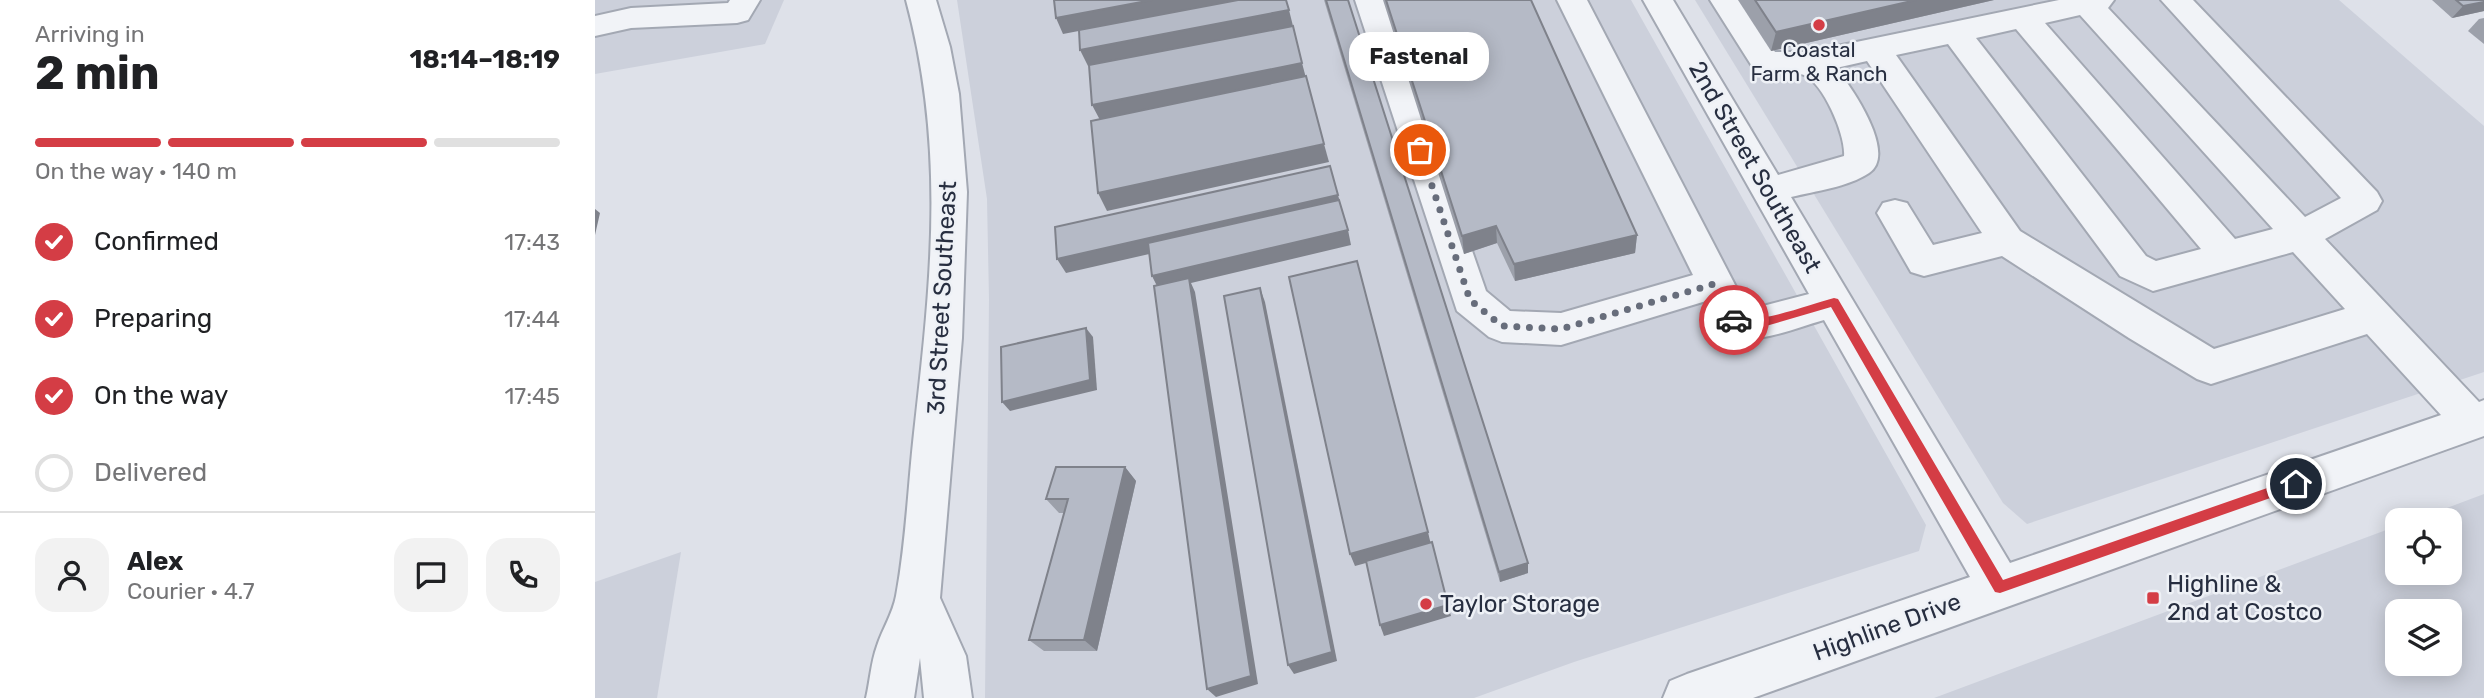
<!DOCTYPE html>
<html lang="en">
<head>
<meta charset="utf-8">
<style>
  :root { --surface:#fff; --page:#f2f2f2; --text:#202124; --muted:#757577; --line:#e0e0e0; --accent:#d43d45 }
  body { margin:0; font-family:Rubik,sans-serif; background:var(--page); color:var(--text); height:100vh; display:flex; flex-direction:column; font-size:26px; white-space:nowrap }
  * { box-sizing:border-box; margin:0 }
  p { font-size:23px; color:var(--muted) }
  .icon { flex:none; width:38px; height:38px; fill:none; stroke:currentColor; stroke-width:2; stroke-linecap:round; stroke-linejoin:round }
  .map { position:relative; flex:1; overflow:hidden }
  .sheet { display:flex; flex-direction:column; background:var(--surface); width:595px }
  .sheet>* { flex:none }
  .tools { position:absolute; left:1790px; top:508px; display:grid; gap:14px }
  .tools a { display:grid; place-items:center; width:77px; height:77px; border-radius:14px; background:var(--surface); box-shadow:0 4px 18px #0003; font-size:35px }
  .pin { position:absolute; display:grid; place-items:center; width:60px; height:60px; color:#fff; margin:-30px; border:4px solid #fff; border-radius:50%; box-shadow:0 2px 7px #0007 }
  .courier { position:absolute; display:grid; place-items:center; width:70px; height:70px; margin:-35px; border:5px solid #d43d45; border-radius:50%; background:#fff; color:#222; box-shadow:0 2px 9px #0007 }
  .bubble { position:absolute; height:49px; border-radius:21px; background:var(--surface); box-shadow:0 4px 18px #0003; font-size:23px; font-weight:700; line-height:49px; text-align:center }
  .overview em { font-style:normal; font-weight:700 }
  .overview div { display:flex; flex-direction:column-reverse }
  .overview { display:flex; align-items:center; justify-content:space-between; height:119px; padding:0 35px }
  h1 { font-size:46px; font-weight:700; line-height:52px }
  .bar { display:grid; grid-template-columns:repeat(4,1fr); gap:10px 7px; align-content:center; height:84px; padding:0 35px }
  .bar i { height:9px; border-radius:5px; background:var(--line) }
  .bar .on { background:var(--accent) }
  .bar p { grid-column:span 4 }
  .line { display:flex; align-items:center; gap:18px; padding:0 35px; border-top:2px solid var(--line) }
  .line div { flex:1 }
  .round { display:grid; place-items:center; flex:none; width:74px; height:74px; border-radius:21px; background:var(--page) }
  ol { padding:0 35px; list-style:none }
  li { display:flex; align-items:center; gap:21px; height:77px }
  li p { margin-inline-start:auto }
  li .icon { padding:7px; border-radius:50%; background:var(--accent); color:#fff; stroke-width:4 }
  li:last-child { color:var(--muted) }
  li i { width:38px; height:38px; border:4px solid var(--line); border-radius:50% }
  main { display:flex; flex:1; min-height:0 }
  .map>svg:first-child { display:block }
  .built { fill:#ccd0db; fill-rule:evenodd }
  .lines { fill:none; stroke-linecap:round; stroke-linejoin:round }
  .minor-casing { stroke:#a3a8b3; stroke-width:4 }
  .minor { fill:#f1f3f7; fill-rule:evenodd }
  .wall { fill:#9ca0aa }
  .shaded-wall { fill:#7f828b }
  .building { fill:#b5bac6; stroke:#7f828b; stroke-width:2 }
  .route { fill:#d43d45 }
  .done { stroke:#676d7b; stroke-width:7; stroke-dasharray:0 12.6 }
  .poi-dot { fill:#d43d45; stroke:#eef1f6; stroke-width:2.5 }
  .labels { text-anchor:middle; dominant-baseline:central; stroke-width:5; stroke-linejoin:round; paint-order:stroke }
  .far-poi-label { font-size:21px; fill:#272e40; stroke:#eef1f6 }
  .street-label { font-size:24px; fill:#272e40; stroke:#eef1f6 }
  .poi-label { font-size:24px; fill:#272e40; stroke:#eef1f6; text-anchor:start }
</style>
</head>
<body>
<main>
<section class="sheet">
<div class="overview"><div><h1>2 min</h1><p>Arriving in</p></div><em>18:14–18:19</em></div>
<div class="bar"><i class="on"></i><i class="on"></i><i class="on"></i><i></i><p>On the way · 140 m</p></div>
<ol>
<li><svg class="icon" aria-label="check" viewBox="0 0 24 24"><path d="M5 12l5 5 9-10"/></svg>Confirmed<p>17:43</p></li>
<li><svg class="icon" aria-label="check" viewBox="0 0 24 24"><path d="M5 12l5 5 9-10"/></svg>Preparing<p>17:44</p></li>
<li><svg class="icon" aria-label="check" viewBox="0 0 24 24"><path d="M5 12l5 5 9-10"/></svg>On the way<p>17:45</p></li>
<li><i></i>Delivered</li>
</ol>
<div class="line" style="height:126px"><a class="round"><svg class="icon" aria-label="person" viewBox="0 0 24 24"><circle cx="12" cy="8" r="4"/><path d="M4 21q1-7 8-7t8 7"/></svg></a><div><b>Alex</b><p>Courier · 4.7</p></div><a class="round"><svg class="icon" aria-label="chat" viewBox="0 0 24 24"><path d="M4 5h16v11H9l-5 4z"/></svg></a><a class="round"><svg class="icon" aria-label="phone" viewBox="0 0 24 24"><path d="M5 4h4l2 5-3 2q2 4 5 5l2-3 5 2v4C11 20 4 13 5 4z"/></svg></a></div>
</section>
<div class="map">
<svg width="1889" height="698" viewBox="0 0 1889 698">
  <rect width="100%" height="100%" fill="#dee1e9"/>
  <g class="built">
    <polygon points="0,0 189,0 170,44 0,74"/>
    <polygon points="362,0 1036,0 1331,525 1324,551 979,662 879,698 390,698 394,299 392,199"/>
    <polygon points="1100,0 1744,0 1889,126 1889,372 1432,524 1408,503"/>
    <path d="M 1889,494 L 1889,698 L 1339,698 L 1802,526 L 1802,572 L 1855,572 L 1855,520 L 1820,520 ZM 1802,611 L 1855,611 L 1855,663 L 1802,663 Z"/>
    <polygon points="86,552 62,698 0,698 0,582"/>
  </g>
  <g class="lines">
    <g class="minor-casing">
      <g id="minor">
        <polygon points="135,0 165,0 153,20 142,23 36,28 0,36 0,16 36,8 133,3"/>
        <path d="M 311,0 L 341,0 L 355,47 L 364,94 L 372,192 L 367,338 L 345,598 L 371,656 L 377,698 L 329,698 L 325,658 L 319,698 L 271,698 C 275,681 276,662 282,646 C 287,630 298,613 301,596 C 311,543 313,487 319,433 C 336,281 351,149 311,0 Z"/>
        <path d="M 760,0 L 790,0 L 891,291 L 915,311 L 966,313 L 1098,275 L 962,0 L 992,0 L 1152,308 L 1164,307 L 1214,294 L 1048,0 L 1078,0 L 1183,175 L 1249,156 C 1251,136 1229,84 1209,75 C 1195,69 1175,75 1160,71 L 1115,0 L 1145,0 L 1180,52 L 1213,52 L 1464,0 L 1519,0 L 1513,8 L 1710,217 L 1746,198 L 1566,0 L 1598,0 L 1782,192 L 1787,201 L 1782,210 L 1730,239 L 1884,402 L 1889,400 L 1889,436 L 1158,698 L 1068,698 L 1075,681 L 1092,674 L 1375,577 L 1229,320 C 1197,329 1161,346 1128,335 L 1111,301 L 966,345 L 907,342 L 894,337 L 862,311 ZM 1485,15 L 1678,229 L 1640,239 L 1450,23 ZM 1421,29 L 1606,249 L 1561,261 L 1551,256 L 1381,38 ZM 1353,44 L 1525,276 L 1558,291 L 1698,252 L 1750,309 L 1619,349 L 1425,231 L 1301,55 ZM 1272,61 L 1387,233 L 1338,245 L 1312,203 L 1300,200 L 1288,203 L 1282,213 L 1316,272 L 1329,276 L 1407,256 L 1534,338 L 1602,379 L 1616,384 L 1772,334 L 1846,415 L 1415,563 L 1196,197 C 1221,191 1253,187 1274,173 C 1303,154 1256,86 1241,68 Z"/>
      </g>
    </g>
    <use href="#minor" class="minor"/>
  </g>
  <g class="wall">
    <polygon points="729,0 753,0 933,573 905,582"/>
    <polygon points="788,0 936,0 1042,235 1040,253 920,281 902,243 869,254"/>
    <polygon points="1143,0 1399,0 1176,51"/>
    <polygon points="1837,0 1889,0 1889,11 1857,18"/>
    <polygon points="1889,18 1889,44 1873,31 1884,19"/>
    <polygon points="530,467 541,481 502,651 449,651 434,640 469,513 464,513 451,499"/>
  </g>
  <g class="shaded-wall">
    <polygon points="557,0 645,0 468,34 461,18"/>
    <polygon points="1321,0 1399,0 1176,51 1181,32"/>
    <polygon points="1889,2 1889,11 1857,18 1868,6"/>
    <polygon points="694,10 698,26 493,66 485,50"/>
    <polygon points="707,63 711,78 505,120 497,105"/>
    <polygon points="729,144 734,162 512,211 503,193"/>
    <polygon points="743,195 747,210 471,273 462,259"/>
    <polygon points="0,209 5,213 0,235"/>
    <polygon points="901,226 902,243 869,254 867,236"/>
    <polygon points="753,230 756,245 596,283 600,292 663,684 621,697 612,689 564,290 557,276"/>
    <polygon points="1042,235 1040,253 920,281 919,264"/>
    <polygon points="665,288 670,302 742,661 699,674 693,665"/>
    <polygon points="491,328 498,337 502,390 415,411 407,402"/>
    <polygon points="530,467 541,481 502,651 489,640"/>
    <polygon points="833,532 836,545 760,566 755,554"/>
    <polygon points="933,563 933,573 905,582 904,572"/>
    <polygon points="853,605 856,616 789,636 785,625"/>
  </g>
  <g class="building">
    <polygon points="459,0 557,0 461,18"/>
    <polygon points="643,0 691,0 694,10 485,50 484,30"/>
    <polygon points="731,0 753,0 933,563 904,572"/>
    <polygon points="791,0 936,0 1042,235 919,264 901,226 867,236"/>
    <polygon points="1160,0 1321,0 1181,32"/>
    <polygon points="1861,0 1889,0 1889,2 1868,6"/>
    <polygon points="698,26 707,63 497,105 494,65"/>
    <polygon points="711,76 729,144 503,193 496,121"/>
    <polygon points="735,166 743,195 462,259 460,227"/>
    <polygon points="744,200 753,230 557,276 553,243"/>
    <polygon points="762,261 833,532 755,554 694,277"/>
    <polygon points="594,278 656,676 612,689 559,286"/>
    <polygon points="665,288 737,652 693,665 629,296"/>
    <polygon points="491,328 495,380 407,402 406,347"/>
    <polygon points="461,467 530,467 489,640 434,640 473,499 451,499"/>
    <polygon points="837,542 853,605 785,625 771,561"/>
  </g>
  <path class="route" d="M 1239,298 L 1243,299 L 1408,580 L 1701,478 L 1707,484 L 1701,489 L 1405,593 L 1400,592 L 1236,307 L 1164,328 L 1141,329 L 1133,320 L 1139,316 C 1158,327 1215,304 1239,298 Z"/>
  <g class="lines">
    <polyline class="done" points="825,150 875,300 907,326 966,329 1119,284 1139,320"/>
  </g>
  <g class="poi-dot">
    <circle cx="1224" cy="25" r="7"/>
    <rect x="1551" y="591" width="14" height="14" rx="3.5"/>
    <circle cx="831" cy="604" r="7"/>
  </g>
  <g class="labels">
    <g class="far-poi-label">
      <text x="1224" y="49">Coastal<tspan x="1224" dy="24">Farm &amp; Ranch</tspan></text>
    </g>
    <g class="street-label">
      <text transform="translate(1160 167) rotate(60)">2nd Street Southeast</text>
      <text transform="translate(347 298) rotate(-87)">3rd Street Southeast</text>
      <text transform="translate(1292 627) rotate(-20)">Highline Drive</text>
    </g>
    <g class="poi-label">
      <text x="1572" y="584">Highline &amp;<tspan x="1572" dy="28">2nd at Costco</tspan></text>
      <text x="845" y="604">Taylor Storage</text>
    </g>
  </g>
</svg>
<div class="tools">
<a><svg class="icon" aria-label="locate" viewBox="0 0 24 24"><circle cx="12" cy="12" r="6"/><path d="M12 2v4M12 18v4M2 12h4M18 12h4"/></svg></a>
<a><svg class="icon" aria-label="layers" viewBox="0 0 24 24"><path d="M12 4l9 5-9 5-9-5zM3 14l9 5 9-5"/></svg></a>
</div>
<div class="pin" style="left:825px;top:150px;background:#ea580c"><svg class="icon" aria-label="bag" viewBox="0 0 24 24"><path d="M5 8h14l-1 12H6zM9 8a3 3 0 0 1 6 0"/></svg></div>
<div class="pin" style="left:1701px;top:484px;background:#1f2937"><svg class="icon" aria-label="home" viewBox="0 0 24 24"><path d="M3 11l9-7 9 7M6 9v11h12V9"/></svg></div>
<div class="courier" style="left:1139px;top:320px"><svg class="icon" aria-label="car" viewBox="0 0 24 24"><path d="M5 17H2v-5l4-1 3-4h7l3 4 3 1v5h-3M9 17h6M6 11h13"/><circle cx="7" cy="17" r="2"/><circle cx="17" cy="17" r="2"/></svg></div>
<div class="bubble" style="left:754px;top:32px;width:140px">Fastenal</div>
</div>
</main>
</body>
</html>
